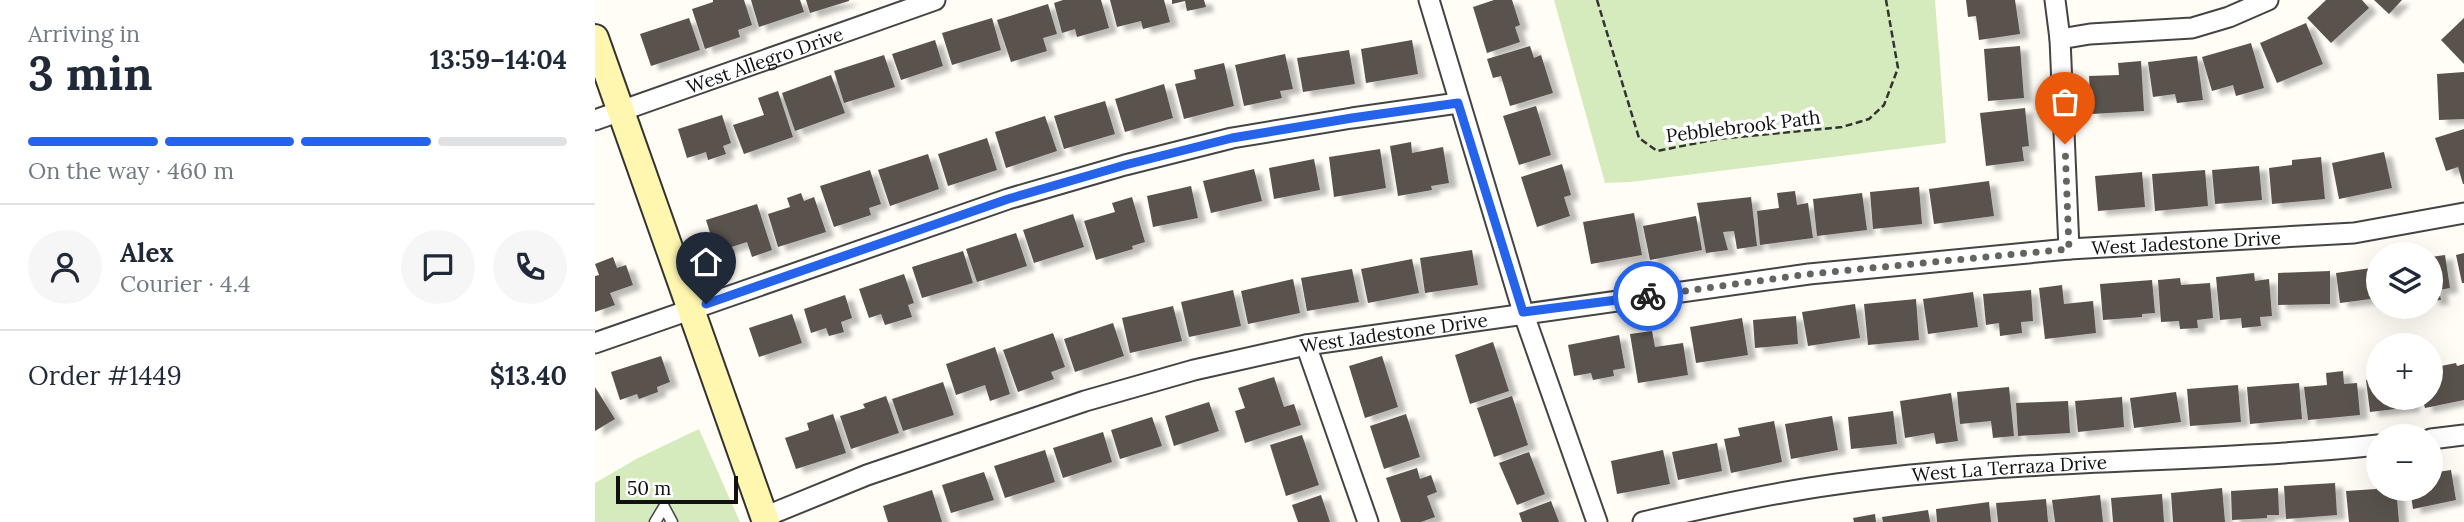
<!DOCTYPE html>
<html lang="en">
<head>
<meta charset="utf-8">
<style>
  :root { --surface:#fff; --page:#f6f6f7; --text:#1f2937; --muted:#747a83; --line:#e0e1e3; --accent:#2563eb }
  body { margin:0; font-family:Lora,serif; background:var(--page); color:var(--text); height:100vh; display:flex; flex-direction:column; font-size:26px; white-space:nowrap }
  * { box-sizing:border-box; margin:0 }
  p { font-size:23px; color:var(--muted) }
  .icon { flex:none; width:38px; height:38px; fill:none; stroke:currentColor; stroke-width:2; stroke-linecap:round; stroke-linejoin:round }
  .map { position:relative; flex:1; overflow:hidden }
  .sheet { display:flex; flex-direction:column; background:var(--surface); width:595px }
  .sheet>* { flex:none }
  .buttons { position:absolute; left:1771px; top:242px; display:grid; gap:14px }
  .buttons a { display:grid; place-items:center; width:77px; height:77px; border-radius:50%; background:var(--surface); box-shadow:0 7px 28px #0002; font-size:35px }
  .scale { position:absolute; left:21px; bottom:18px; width:122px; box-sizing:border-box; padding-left:7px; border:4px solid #111; border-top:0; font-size:19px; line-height:24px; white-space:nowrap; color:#111; -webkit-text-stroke:5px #fff; paint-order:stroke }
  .pin { position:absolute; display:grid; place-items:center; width:60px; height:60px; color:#fff; margin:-72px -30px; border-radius:50% 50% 50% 0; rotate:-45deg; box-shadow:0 0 7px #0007 }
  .pin .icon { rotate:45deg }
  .courier { position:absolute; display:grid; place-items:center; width:70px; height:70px; margin:-35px; border:5px solid #2563eb; border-radius:50%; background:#fff; color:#222; box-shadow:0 2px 9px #0007 }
  .head em { font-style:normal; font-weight:700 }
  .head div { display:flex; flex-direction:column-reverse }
  .head { display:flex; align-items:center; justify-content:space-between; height:119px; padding:0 28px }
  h1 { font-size:46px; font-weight:700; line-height:52px }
  .bar { display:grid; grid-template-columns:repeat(4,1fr); gap:10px 7px; align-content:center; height:84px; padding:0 28px }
  .bar i { height:9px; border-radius:5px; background:var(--line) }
  .bar .on { background:var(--accent) }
  .bar p { grid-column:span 4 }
  .line { display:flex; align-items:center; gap:18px; padding:0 28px; border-top:2px solid var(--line) }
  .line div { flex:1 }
  .round { display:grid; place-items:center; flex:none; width:74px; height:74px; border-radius:37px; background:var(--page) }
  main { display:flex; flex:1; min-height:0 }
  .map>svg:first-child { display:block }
  .green { fill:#d5ebbd }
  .building { fill:#5a524d; filter:url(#shadow) }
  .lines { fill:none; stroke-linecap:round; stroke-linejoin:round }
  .lane-casing { stroke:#444; stroke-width:13 }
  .street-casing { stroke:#444; stroke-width:23 }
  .secondary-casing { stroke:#333; stroke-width:30 }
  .path { stroke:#333; stroke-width:2.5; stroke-dasharray:7 3.5; stroke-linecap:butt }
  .lane { stroke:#fff; stroke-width:10 }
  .street { stroke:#fff; stroke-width:19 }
  .secondary { stroke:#fff6b0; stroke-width:26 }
  .done { stroke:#646461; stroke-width:7; stroke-dasharray:0 12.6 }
  .route { stroke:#2563eb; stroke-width:9 }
  .labels { text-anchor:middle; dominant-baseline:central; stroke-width:7; stroke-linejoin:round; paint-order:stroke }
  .street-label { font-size:19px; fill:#111; stroke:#fff }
</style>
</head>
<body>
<main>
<section class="sheet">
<div class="head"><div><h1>3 min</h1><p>Arriving in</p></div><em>13:59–14:04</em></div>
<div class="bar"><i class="on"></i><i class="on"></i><i class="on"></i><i></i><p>On the way · 460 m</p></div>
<div class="line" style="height:126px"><a class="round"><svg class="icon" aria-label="person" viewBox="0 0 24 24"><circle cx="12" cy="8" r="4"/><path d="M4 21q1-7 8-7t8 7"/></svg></a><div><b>Alex</b><p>Courier · 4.4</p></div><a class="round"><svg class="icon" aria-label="chat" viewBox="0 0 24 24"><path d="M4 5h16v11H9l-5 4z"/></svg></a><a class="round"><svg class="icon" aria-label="phone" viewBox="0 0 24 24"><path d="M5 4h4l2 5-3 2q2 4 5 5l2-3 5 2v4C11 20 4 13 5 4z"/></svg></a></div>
<div class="line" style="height:91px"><div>Order #1449</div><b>$13.40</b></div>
</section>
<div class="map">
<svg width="1869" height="522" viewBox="0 0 1869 522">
  <defs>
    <filter id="shadow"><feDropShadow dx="8" dy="4.5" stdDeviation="2" flood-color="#0004"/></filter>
  </defs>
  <rect width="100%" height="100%" fill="#fffdf5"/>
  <g class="green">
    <polygon points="959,0 1340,0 1351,143 1035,182 1010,183"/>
    <polygon points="104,429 145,522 0,522 0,483 43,458"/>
  </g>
  <g class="building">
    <polygon points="118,0 149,0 157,25 143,30 145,37 110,49 97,9 118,2"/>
    <polygon points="156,0 205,0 209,12 164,27"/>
    <polygon points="211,0 254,0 254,1 215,13"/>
    <polygon points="468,0 506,0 514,28 482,37 480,29 467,33 459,3"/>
    <polygon points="515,0 569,0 575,22 548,29 546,21 522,27"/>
    <polygon points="577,0 609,0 611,7 592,11 590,1 577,4"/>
    <polygon points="899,0 917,0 925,25 920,27 925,42 892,53 878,7"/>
    <polygon points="1371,0 1420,0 1425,34 1384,40 1381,16 1373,17"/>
    <polygon points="1731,0 1767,0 1774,8 1736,43 1712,18"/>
    <polygon points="1779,0 1807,0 1794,14"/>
    <polygon points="453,4 462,34 448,38 452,51 416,62 402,20"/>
    <polygon points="94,18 105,50 56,66 45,34"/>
    <polygon points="397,18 406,50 357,65 347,33"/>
    <polygon points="1869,18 1869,64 1846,40"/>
    <polygon points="1711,23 1728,64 1682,83 1665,43"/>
    <polygon points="340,40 348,66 306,80 297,54"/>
    <polygon points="817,40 823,74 771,83 766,49"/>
    <polygon points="1656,43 1669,88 1641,96 1638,85 1617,91 1607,57"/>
    <polygon points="935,46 939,58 946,55 958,93 915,106 906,76 898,78 892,59"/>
    <polygon points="1425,46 1429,98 1393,101 1389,49"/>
    <polygon points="754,50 760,84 708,92 702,58"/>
    <polygon points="690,54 698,89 685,91 687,98 649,106 640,65"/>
    <polygon points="289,55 300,87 249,103 239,71"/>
    <polygon points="1602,56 1608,100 1582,103 1580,94 1558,97 1553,62"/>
    <polygon points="1546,61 1549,111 1496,114 1494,76 1524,75 1523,63"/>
    <polygon points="629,63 639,106 589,119 580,84 601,79 599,70"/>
    <polygon points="1869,72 1869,119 1844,120 1842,74"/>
    <polygon points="236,75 250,113 200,131 187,93"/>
    <polygon points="569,84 578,118 530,132 520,99"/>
    <polygon points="183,91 198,137 149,154 138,125 169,115 163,98"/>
    <polygon points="510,101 520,134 469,149 459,116"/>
    <polygon points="941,106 956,155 924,165 908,116"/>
    <polygon points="1430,108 1434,146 1427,147 1429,161 1391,166 1385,113"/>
    <polygon points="127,115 136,143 128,146 131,154 113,160 111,152 92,158 83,129"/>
    <polygon points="450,116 462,151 411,168 400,132"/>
    <polygon points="1869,129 1869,184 1868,184 1863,167 1851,171 1840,138"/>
    <polygon points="392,138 402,170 353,186 343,154"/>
    <polygon points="816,142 817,153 848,147 854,183 836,186 837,190 803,196 795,146"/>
    <polygon points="785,149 791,188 739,197 734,157"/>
    <polygon points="1789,152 1797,188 1744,199 1737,163"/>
    <polygon points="333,154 344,189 295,206 283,170"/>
    <polygon points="1726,157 1730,199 1677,204 1674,168 1697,165 1697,160"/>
    <polygon points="719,159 725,190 679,199 674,168"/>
    <polygon points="967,164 976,195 969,197 975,216 942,227 926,177"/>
    <polygon points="1664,166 1667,200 1620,204 1617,170"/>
    <polygon points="659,169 667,201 616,213 608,181"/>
    <polygon points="275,170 286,204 274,208 276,215 239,227 225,186"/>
    <polygon points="1610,170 1613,206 1560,211 1557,174"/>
    <polygon points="1547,172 1550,207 1503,211 1500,176"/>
    <polygon points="1394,181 1399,216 1339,224 1334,189"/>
    <polygon points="596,186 603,218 558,227 552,196"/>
    <polygon points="1324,187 1327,224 1278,229 1275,192"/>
    <polygon points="1200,191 1202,205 1213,203 1218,238 1165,245 1162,211 1184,208 1182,193"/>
    <polygon points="206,193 209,201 219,197 231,232 183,247 173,214 195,207 192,198"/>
    <polygon points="1267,193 1272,230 1222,236 1218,199"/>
    <polygon points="537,197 550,242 537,246 538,249 501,260 489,221 520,212 517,203"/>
    <polygon points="1156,197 1162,246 1142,249 1139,231 1128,232 1133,250 1111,253 1102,203"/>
    <polygon points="162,204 177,250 157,257 152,242 121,252 111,220"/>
    <polygon points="1039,213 1047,255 996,264 988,222"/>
    <polygon points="478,214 489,247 439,263 428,230"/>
    <polygon points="1101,216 1107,250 1055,260 1048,226"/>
    <polygon points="421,233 432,266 382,282 371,249"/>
    <polygon points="877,250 883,285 830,293 825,258"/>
    <polygon points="368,251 378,283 327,298 317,267"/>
    <polygon points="1869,253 1869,283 1867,283 1861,255"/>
    <polygon points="1850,255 1855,288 1844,290 1846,300 1836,301 1836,257"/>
    <polygon points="18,257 22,268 31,265 38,285 15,293 20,305 0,312 0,276 4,275 0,264"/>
    <polygon points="817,259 824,293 773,303 766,269"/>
    <polygon points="1783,267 1783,298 1745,303 1741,273"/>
    <polygon points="757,269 764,302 712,311 706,278"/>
    <polygon points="1735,271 1735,304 1683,305 1683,273"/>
    <polygon points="1659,273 1660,281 1674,279 1677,316 1665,317 1666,326 1647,328 1646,318 1625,320 1621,277"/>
    <polygon points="309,274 319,303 313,305 317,317 290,325 286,314 274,318 264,289"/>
    <polygon points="1585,278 1586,285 1615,283 1618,318 1602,320 1603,328 1585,329 1584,321 1566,322 1563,280"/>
    <polygon points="698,279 705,313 653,324 646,291"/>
    <polygon points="1557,280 1560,313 1547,314 1547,317 1508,320 1505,284"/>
    <polygon points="1467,285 1469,304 1498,301 1501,333 1450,339 1444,288"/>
    <polygon points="638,290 646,326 594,337 586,302"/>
    <polygon points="1436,290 1438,321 1426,322 1427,333 1405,336 1404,323 1391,325 1388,294"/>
    <polygon points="1378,292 1383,327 1333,334 1328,299"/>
    <polygon points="250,295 257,318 246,322 249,332 234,336 231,328 216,333 209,309"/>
    <polygon points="1321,299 1324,340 1273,345 1269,304"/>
    <polygon points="1260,304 1265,338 1213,346 1207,312"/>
    <polygon points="578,306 587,341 535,353 527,318"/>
    <polygon points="197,314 207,343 164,357 154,328"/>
    <polygon points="1201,316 1203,344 1160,348 1158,320"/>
    <polygon points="1147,318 1153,355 1101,363 1095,327"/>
    <polygon points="518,323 529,356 480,372 469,339"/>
    <polygon points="1057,331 1060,347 1088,343 1093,375 1043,383 1035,334"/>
    <polygon points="458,333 470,367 456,372 459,379 423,392 408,350"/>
    <polygon points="1024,335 1030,368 1018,370 1019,376 998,380 996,373 979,376 973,345"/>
    <polygon points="898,342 914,391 875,404 860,355"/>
    <polygon points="400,347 415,394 395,401 390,385 361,395 351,364"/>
    <polygon points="66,356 75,382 62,387 63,392 44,399 42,394 25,400 16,372"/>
    <polygon points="787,356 803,407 770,418 754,366"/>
    <polygon points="1861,363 1862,366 1869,364 1869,400 1830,408 1827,397 1836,397 1836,368"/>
    <polygon points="1748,371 1749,384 1762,383 1765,415 1713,420 1709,387 1732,385 1731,373"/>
    <polygon points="679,377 689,407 699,404 706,425 650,443 640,411 650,408 643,388"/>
    <polygon points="1783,379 1783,397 1816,397 1817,407 1775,412 1771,380"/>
    <polygon points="348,382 359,415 308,431 297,399"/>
    <polygon points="1704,383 1707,419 1655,424 1652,387"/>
    <polygon points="1643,385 1646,422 1595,426 1592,389"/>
    <polygon points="0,387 20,419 0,431"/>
    <polygon points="1414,387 1419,436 1398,438 1396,421 1365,424 1362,392"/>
    <polygon points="1581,392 1586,422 1539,428 1535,398"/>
    <polygon points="1356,393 1363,441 1341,444 1339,433 1310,438 1305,401"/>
    <polygon points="291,396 304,433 256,449 245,416 270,408 268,404"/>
    <polygon points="917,396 933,445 899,457 882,408"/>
    <polygon points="1527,397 1529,427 1483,432 1480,401"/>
    <polygon points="1473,401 1475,433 1423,436 1421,403"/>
    <polygon points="614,402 624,431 579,446 570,416"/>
    <polygon points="1298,411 1302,444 1256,449 1253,417"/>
    <polygon points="238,414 251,453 201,469 190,438 214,430 212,423"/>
    <polygon points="811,414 825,457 789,469 775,426"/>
    <polygon points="1237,416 1243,450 1196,459 1190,424"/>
    <polygon points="557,417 567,446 525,459 516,430"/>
    <polygon points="1179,421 1187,462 1136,473 1129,439 1145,436 1143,428"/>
    <polygon points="508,432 517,462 468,478 458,448"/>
    <polygon points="707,435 724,485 691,496 675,445"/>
    <polygon points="1122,443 1127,471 1083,480 1077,452"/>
    <polygon points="450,450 460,482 410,498 399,466"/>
    <polygon points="1068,450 1075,484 1022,494 1016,461"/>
    <polygon points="934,452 950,494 922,505 904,463"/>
    <polygon points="822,468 825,479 836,475 842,492 832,496 840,517 826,522 806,522 791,478"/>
    <polygon points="1856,470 1861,500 1818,509 1815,488 1836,488 1836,473"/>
    <polygon points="389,472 399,500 356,513 347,485"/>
    <polygon points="1780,478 1783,478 1783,488 1801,488 1804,522 1754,522 1751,491 1781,489"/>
    <polygon points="1740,483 1742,515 1691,519 1689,486"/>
    <polygon points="1627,488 1630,522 1578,522 1576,493"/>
    <polygon points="1683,488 1684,515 1672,515 1672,518 1637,520 1636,491"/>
    <polygon points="337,490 347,522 293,522 288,506"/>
    <polygon points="1567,494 1569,522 1518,522 1516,498"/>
    <polygon points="726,495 735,522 703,522 697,505"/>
    <polygon points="1505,495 1508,522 1460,522 1457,500"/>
    <polygon points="1451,499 1453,522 1403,522 1401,503"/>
    <polygon points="956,501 964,522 927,522 924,513"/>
    <polygon points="1394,502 1396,522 1342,522 1341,509"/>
    <polygon points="1333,510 1335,522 1288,522 1287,517"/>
    <polygon points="1280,514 1281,522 1259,522 1258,518"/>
  </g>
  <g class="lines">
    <g class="lane-casing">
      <polyline id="lane" points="60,522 69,507 77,522"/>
    </g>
    <g class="street-casing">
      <g id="street">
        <polyline points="834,0 928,312 1002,522"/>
        <polyline points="1460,0 1465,39 1474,249"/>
        <polyline points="1465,39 1495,34 1597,28 1634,17 1673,0"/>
        <path id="s1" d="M 0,120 L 340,0"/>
        <polyline points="0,343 413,199 530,165 637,138 757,118 863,103"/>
        <polyline points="711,345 773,522"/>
        <polyline points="1836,439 1869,435"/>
        <path id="s2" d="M 169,517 L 272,475 L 490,401 L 599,370 L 711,345 L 1214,274 L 1474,249 L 1759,233 L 1869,213"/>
        <path id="s3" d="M 1048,522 C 1112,507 1177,493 1242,484 C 1421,458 1603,464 1783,445"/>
      </g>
    </g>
    <g class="secondary-casing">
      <polyline id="secondary" points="0,38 171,522"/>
    </g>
    <polyline class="path" points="1002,0 1044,138 1062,151 1123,139 1247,127 1274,119 1289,105 1303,68 1291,0"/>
    <use href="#lane" class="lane"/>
    <use href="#street" class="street"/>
    <use href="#secondary" class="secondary"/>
  </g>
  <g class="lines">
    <polyline class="done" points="1053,296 1214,274 1474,249 1470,144"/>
    <polyline class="route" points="111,304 413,199 530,165 637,138 757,118 863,103 928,312 1053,296"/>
  </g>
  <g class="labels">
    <g class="street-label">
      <text stroke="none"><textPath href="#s1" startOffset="180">West Allegro Drive</textPath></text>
      <text transform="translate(1148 126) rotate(-7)">Pebblebrook Path</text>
      <text stroke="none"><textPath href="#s2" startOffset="1456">West Jadestone Drive</textPath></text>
      <text stroke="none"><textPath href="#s2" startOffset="658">West Jadestone Drive</textPath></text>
      <text stroke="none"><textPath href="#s3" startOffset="371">West La Terraza Drive</textPath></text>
    </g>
  </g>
</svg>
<div class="buttons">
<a><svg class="icon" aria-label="layers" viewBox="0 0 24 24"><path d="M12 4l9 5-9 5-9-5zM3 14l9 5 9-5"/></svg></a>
<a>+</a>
<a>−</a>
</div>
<div class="scale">50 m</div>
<div class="pin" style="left:1470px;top:144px;background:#ea580c"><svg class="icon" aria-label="bag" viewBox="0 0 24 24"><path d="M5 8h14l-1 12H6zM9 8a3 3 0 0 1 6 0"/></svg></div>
<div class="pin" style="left:111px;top:304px;background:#1f2937"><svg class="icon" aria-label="home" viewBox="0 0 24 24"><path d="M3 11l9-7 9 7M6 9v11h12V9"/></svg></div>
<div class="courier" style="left:1053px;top:296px"><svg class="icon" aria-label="bike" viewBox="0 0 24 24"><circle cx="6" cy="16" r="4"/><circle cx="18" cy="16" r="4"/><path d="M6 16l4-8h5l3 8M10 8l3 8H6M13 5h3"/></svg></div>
</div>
</main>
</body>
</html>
